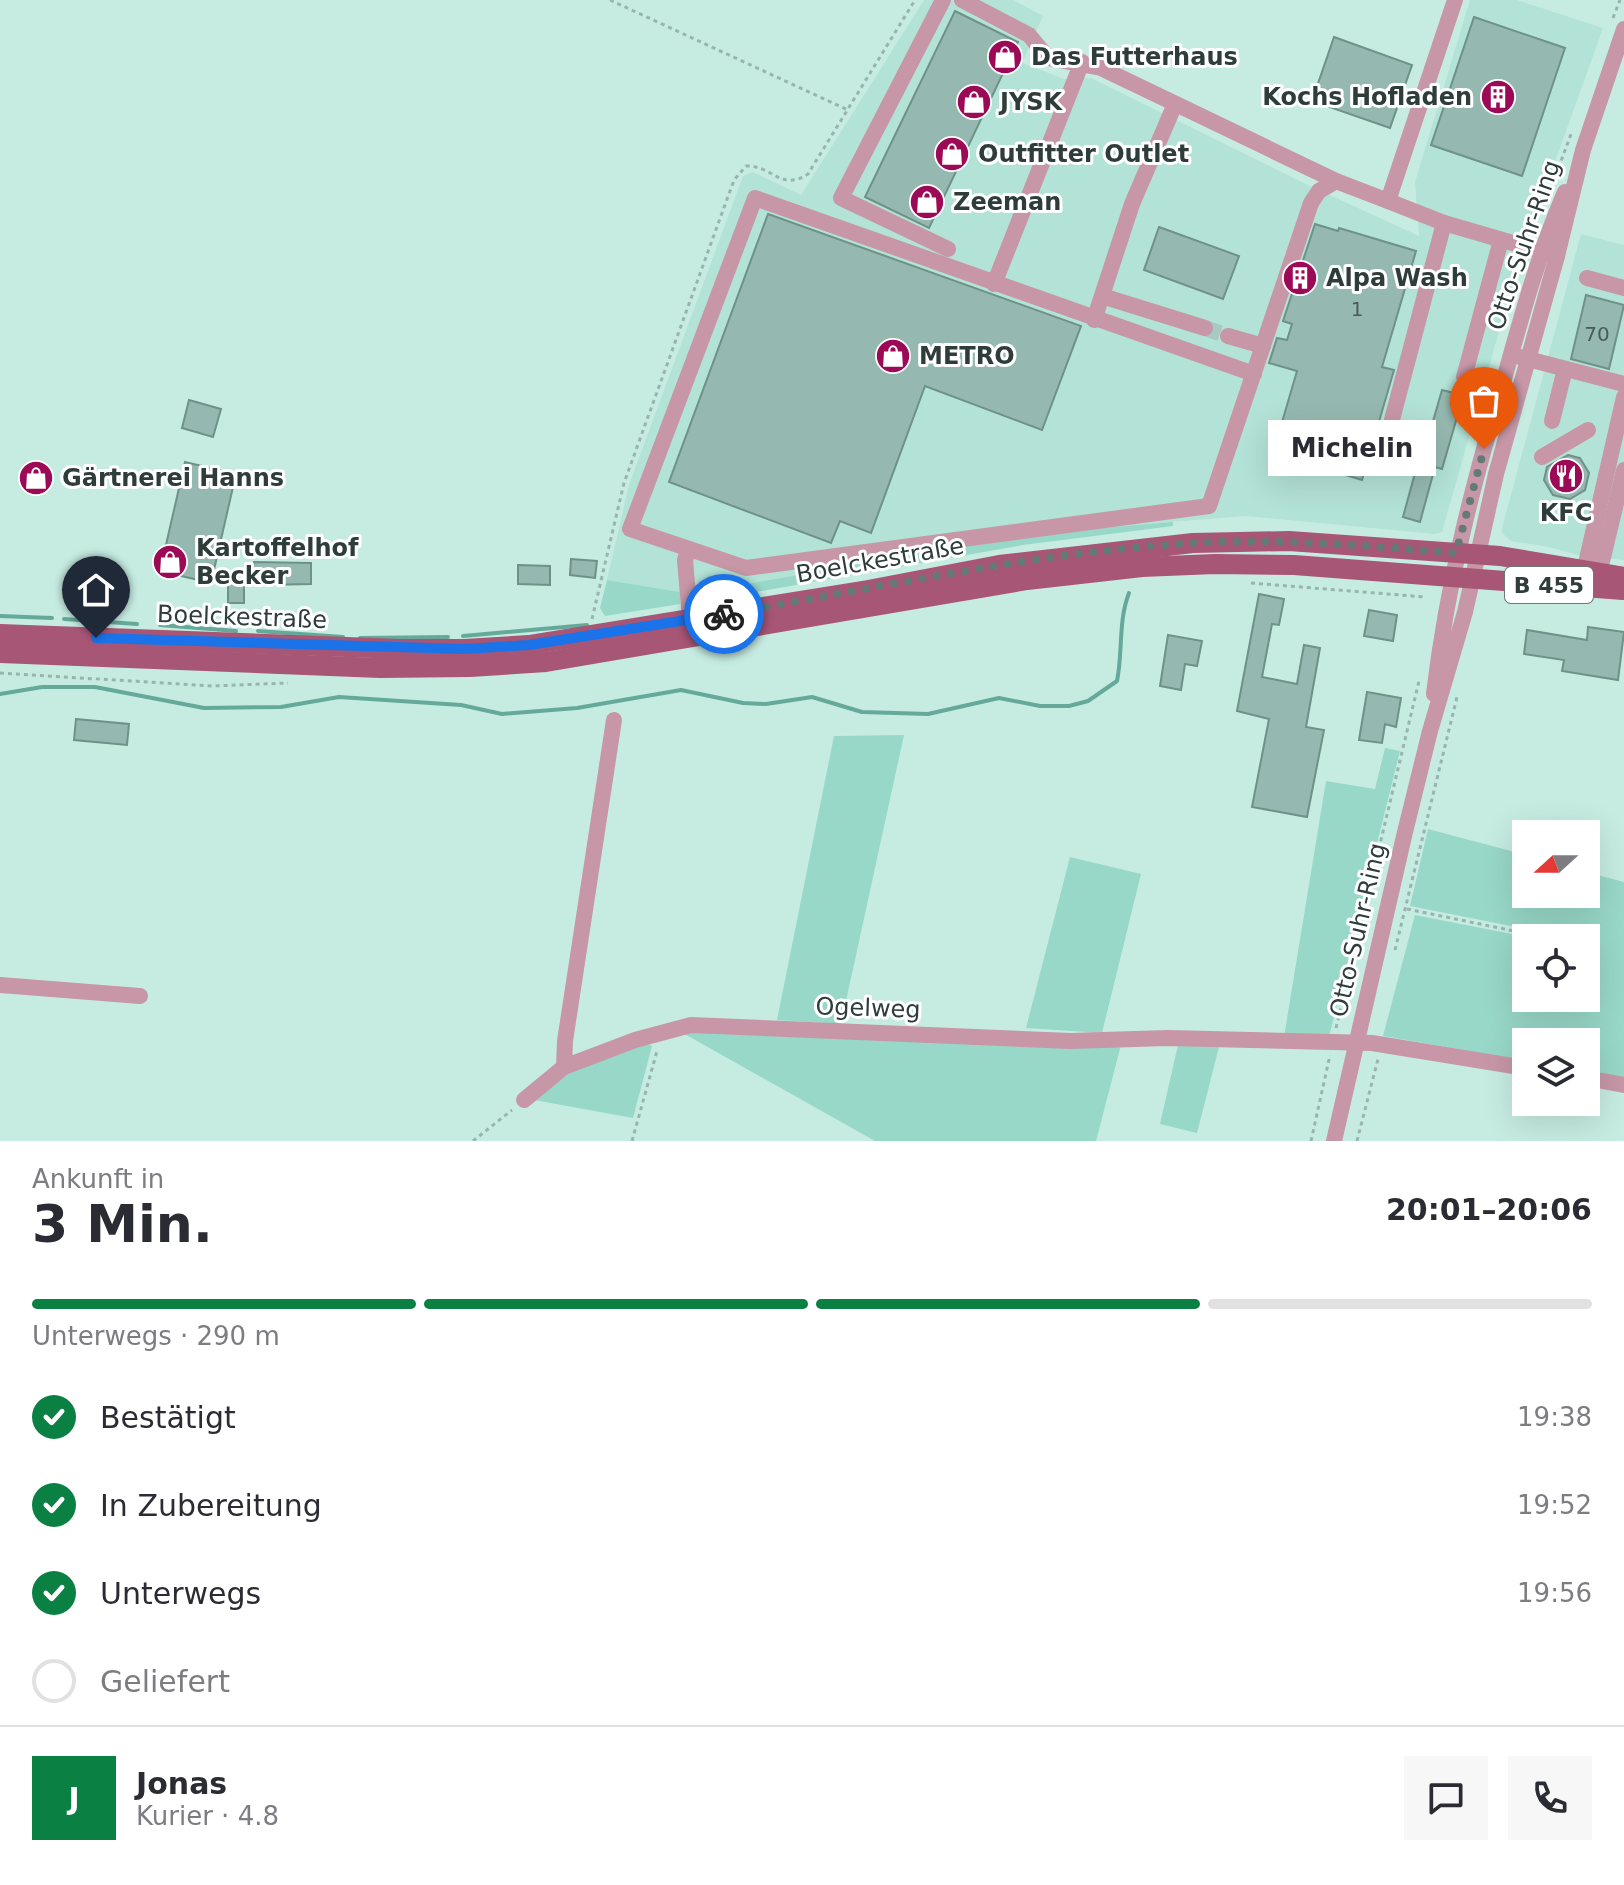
<!DOCTYPE html>
<html lang="de">
<head>
<meta charset="utf-8">
<style>
  :root { --surface:#fff; --page:#f7f7f7; --text:#2b2b33; --muted:#7c7c81; --line:#e1e1e2; --accent:#0b8043 }
  body { margin:0; font-family:"DejaVu Sans",sans-serif; background:var(--page); color:var(--text); height:100vh; display:flex; flex-direction:column; font-size:30px; white-space:nowrap }
  * { box-sizing:border-box; margin:0 }
  p { font-size:26px; color:var(--muted) }
  .icon { flex:none; width:44px; height:44px; fill:none; stroke:currentColor; stroke-width:2; stroke-linecap:round; stroke-linejoin:round }
  .map { position:relative; height:1141px; overflow:hidden }
  .panel { display:flex; flex-direction:column; background:var(--surface); flex:1 }
  .panel>* { flex:none }
  .needle { width:52px; rotate:249deg }
  .controls { position:absolute; left:1512px; top:820px; display:grid; gap:16px }
  .controls a { display:grid; place-items:center; width:88px; height:88px; border-radius:0px; background:var(--surface); box-shadow:0 8px 32px #0002; font-size:40px }
  .pin { position:absolute; display:grid; place-items:center; width:68px; height:68px; color:#fff; margin:-82px -34px; border-radius:50% 50% 50% 0; rotate:-45deg; box-shadow:0 0 8px #0007 }
  .pin .icon { rotate:45deg }
  .courier { position:absolute; display:grid; place-items:center; width:80px; height:80px; margin:-40px; border:6px solid #1a73e8; border-radius:50%; background:#fff; color:#222; box-shadow:0 2px 10px #0007 }
  .bubble { position:absolute; height:56px; border-radius:0px; background:var(--surface); box-shadow:0 8px 32px #0002; font-size:26px; font-weight:800; line-height:56px; text-align:center }
  .summary em { font-style:normal; font-weight:800 }
  .summary div { display:flex; flex-direction:column-reverse }
  .summary { display:flex; align-items:center; justify-content:space-between; height:136px; padding:0 32px }
  h1 { font-size:52px; font-weight:800; line-height:60px }
  .bar { display:grid; grid-template-columns:repeat(4,1fr); gap:12px 8px; align-content:center; height:96px; padding:0 32px }
  .bar i { height:10px; border-radius:6px; background:var(--line) }
  .bar .selected { background:var(--accent) }
  .bar p { grid-column:span 4 }
  .line { display:flex; align-items:center; gap:20px; padding:0 32px; border-top:2px solid var(--line) }
  .line div { flex:1 }
  .round { display:grid; place-items:center; flex:none; width:84px; height:84px; border-radius:0px; background:var(--page) }
  ol { padding:0 32px; list-style:none }
  li { display:flex; align-items:center; gap:24px; height:88px }
  li p { margin-inline-start:auto }
  li .icon { padding:8px; border-radius:50%; background:var(--accent); color:#fff; stroke-width:4 }
  li:last-child { color:var(--muted) }
  li i { width:44px; height:44px; border:4px solid var(--line); border-radius:50% }
  .map>svg:first-child { display:block }
  .built { fill:#b3e2d6 }
  .green { fill:#98d8c8 }
  .lines { fill:none; stroke-linecap:round; stroke-linejoin:round }
  .stream { stroke:#65a99a; stroke-width:4 }
  .building { fill:#95b9b0; stroke:#6e9188; stroke-width:2 }
  .minor-tunnel { stroke:#a8c9c0; stroke-width:16; stroke-dasharray:16 8; stroke-linecap:butt }
  .path { stroke:#97b5ae; stroke-width:3; stroke-dasharray:4 4; stroke-linecap:butt }
  .minor { stroke:#c797a7; stroke-width:16 }
  .major { stroke:#a85675; stroke-width:20 }
  .done { stroke:#637a75; stroke-width:8; stroke-dasharray:0 14.4 }
  .route { stroke:#1a73e8; stroke-width:10 }
  .labels { text-anchor:middle; dominant-baseline:central; stroke-width:6; stroke-linejoin:round; paint-order:stroke }
  .number-label { font-size:20px; fill:#485c58 }
  .shield { fill:#fff; stroke:#6d7775; stroke-width:2 }
  .shield-label { font-size:22px; font-weight:bold; fill:#2e3d3a }
  .poi-label { font-size:24px; font-weight:bold; fill:#2e3d3a; stroke:#fff; text-anchor:start }
  .street-label { font-size:24px; fill:#2e3d3a; stroke:#fff }
</style>
</head>
<body>
<div class="map">
<svg width="1624" height="1141" viewBox="0 0 1624 1141">
  <rect width="100%" height="100%" fill="#c6ece2"/>
  <g class="built">
    <polygon points="924,0 1013,0 1043,16 1022,63 1064,79 1091,78 1308,185 1419,236 1415,182 1470,0 1517,0 1603,28 1518,265 1442,532 1435,534 1246,516 1047,532 700,592 680,592 607,580 629,485 743,176 753,172 801,195"/>
    <polygon points="1581,234 1624,245 1624,560 1578,555 1549,547 1511,541 1501,532"/>
  </g>
  <g class="green">
    <polygon points="1173,522 1173,526 1023,545 705,601 702,600 700,592 1047,532"/>
    <polygon points="607,580 680,592 680,604 605,616 600,608"/>
    <polygon points="904,735 841,1024 777,1020 834,736"/>
    <polygon points="1385,748 1400,751 1329,1037 1284,1037 1326,781 1375,789"/>
    <polygon points="1428,829 1526,855 1526,894 1586,894 1586,872 1624,882 1624,1077 1586,1071 1586,1042 1526,1042 1526,1061 1383,1036 1415,915 1532,938 1526,938 1526,998 1586,998 1586,938 1571,938 1410,906"/>
    <polygon points="1070,857 1141,874 1102,1033 1026,1028"/>
    <polygon points="681,1032 1121,1045 1096,1141 875,1141"/>
    <polygon points="647,1043 652,1046 633,1118 534,1100 574,1070"/>
    <polygon points="1178,1045 1219,1047 1197,1133 1160,1124"/>
  </g>
  <g class="lines">
    <g class="stream">
      <polyline points="0,616 52,618"/>
      <polyline points="64,619 137,624"/>
      <polyline points="160,625 236,631"/>
      <polyline points="258,631 343,637"/>
      <polyline points="463,636 587,625"/>
      <polyline points="360,638 448,637"/>
      <path d="M 0,694 L 42,687 L 95,687 L 204,708 L 281,707 L 339,697 L 461,705 L 502,714 L 577,708 L 681,690 L 743,703 L 766,704 L 812,697 L 862,712 L 928,714 L 999,698 L 1040,706 L 1069,706 L 1088,701 L 1117,681 C 1123,652 1118,621 1129,593"/>
    </g>
  </g>
  <g class="building">
    <polygon points="955,11 1018,42 929,228 865,197"/>
    <polygon points="1474,17 1565,48 1522,176 1431,145"/>
    <polygon points="1334,37 1412,65 1390,128 1312,101"/>
    <polygon points="768,214 1081,326 1042,430 925,386 871,533 840,521 831,543 669,482"/>
    <polygon points="1315,224 1338,231 1339,228 1416,251 1382,367 1394,370 1362,480 1273,453 1297,371 1269,363 1277,338 1287,340 1292,324 1283,321"/>
    <polygon points="1159,227 1239,256 1223,299 1144,270"/>
    <polygon points="1586,295 1624,305 1609,369 1571,359"/>
    <polygon points="1442,390 1454,393 1451,404 1460,407 1442,469 1435,467 1420,522 1403,517 1418,462 1421,463"/>
    <polygon points="189,400 221,409 213,437 182,428"/>
    <polygon points="1568,455 1580,458 1589,473 1585,490 1570,499 1553,495 1544,480 1547,467"/>
    <polygon points="185,462 236,474 211,583 160,571"/>
    <polygon points="571,559 597,561 595,578 570,575"/>
    <polygon points="254,562 311,563 311,584 264,585 249,582"/>
    <polygon points="518,565 550,566 550,585 518,584"/>
    <rect x="228" y="581" width="16" height="22"/>
    <polygon points="1259,594 1284,599 1279,625 1272,624 1262,677 1297,684 1304,645 1320,648 1306,727 1324,730 1307,817 1252,807 1269,719 1237,711"/>
    <polygon points="1369,610 1397,615 1393,641 1364,636"/>
    <polygon points="1588,627 1624,632 1618,680 1562,671 1564,660 1524,654 1527,630 1587,640"/>
    <polygon points="1168,635 1202,641 1197,666 1185,664 1181,690 1160,686"/>
    <polygon points="1367,692 1401,698 1396,727 1385,724 1382,743 1359,740"/>
    <polygon points="76,719 129,724 127,745 74,740"/>
  </g>
  <g class="lines">
    <polyline class="minor-tunnel" points="1205,328 1228,336"/>
    <g class="path">
      <polyline points="610,0 848,110"/>
      <polyline points="1613,18 1620,0"/>
      <polyline points="1553,183 1571,134"/>
      <polyline points="1251,583 1425,597"/>
      <path d="M 592,619 L 624,483 L 734,180 L 746,166 C 772,165 781,192 808,174 L 915,0"/>
      <polyline points="0,673 212,686 288,683"/>
      <polyline points="1407,909 1548,938"/>
      <polyline points="1395,950 1457,697"/>
      <polyline points="1336,1028 1419,681"/>
      <polyline points="473,1141 512,1110"/>
      <polyline points="632,1141 657,1051"/>
      <polyline points="1311,1141 1330,1055"/>
      <polyline points="1357,1141 1378,1059"/>
    </g>
    <g class="minor">
      <polyline points="943,0 841,198 948,249"/>
      <polyline points="962,0 1029,35 1048,58 1101,68 1336,181 1388,201 1444,223 1557,256"/>
      <polyline points="1388,201 1455,0"/>
      <polyline points="1587,278 1624,288"/>
      <polyline points="994,284 1082,62"/>
      <polyline points="1102,296 1205,328"/>
      <polyline points="1094,320 1132,204 1175,104"/>
      <polyline points="1228,336 1263,346"/>
      <polyline points="1520,357 1624,384"/>
      <polyline points="1254,374 755,198 630,529 746,568 1209,506 1311,203 1319,191 1336,181"/>
      <polyline points="1464,377 1501,240"/>
      <polyline points="1552,421 1565,369"/>
      <polyline points="1389,431 1444,223"/>
      <polyline points="1542,457 1588,430"/>
      <polyline points="689,549 685,560 690,619"/>
      <polyline points="1584,572 1624,397"/>
      <polyline points="1599,574 1624,470"/>
      <path d="M 1434,694 C 1447,582 1474,480 1506,372 C 1523,311 1540,250 1565,192"/>
      <polyline points="614,720 565,1041 564,1067 635,1040 691,1025 1070,1041 1168,1038 1372,1043 1526,1068"/>
      <polyline points="0,985 140,996"/>
      <polyline points="1586,1078 1624,1085"/>
      <polyline points="524,1100 564,1067"/>
      <polyline points="1334,1141 1405,832 1430,731 1465,612 1496,474 1557,256 1583,150 1624,29"/>
    </g>
    <g class="major">
      <polyline points="0,634 400,649 464,649 529,645 868,590 999,565 1193,543 1289,541 1500,556 1624,577"/>
      <polyline points="0,653 380,668 470,667 546,662 1027,580 1142,567 1215,564 1294,565 1623,590"/>
    </g>
  </g>
  <g class="lines">
    <path class="done" d="M 724,614 C 880,588 1036,552 1194,543 C 1282,538 1369,546 1456,553 L 1484,449"/>
    <polyline class="route" points="96,638 464,649 529,645 724,614"/>
  </g>
  <defs>
    <g id="shop-disc" transform="scale(1.8)"><circle r="9.5" fill="#9c0956" stroke="#fff"/><path d="M-5-2.5h2.3a2.7 3.5 0 0 1 5.4 0H5L5.5 6h-11ZM-1.5-2.5h3a1.5 2.3 0 0 0-3 0Z" fill="#fff"/></g>
    <g id="building-disc" transform="scale(1.8)"><circle r="9.5" fill="#9c0956" stroke="#fff"/><path d="M-4-6H4V6H1V3H-1V6H-4ZM-2.5-4.3h1.7v1.8h-1.7ZM.8-4.3h1.7v1.8H.8ZM-2.5-1h1.7V.8h-1.7ZM.8-1h1.7V.8H.8Z" fill="#fff"/></g>
    <g id="restaurant-disc" transform="scale(1.8)"><circle r="9.5" fill="#9c0956" stroke="#fff"/><path d="M-5-6h1v4h1v-4h1v4h1v-4h1v5L-1.5 .5V6h-2V.5L-5-1ZM5-6V6H3V1.5H1.5Q1.5-4 5-6Z" fill="#fff"/></g>
  </defs>
  <g fill-rule="evenodd">
    <use href="#shop-disc" x="1005" y="57"/>
    <use href="#building-disc" x="1498" y="97"/>
    <use href="#shop-disc" x="974" y="102"/>
    <use href="#shop-disc" x="952" y="154"/>
    <use href="#shop-disc" x="927" y="202"/>
    <use href="#building-disc" x="1300" y="278"/>
    <use href="#shop-disc" x="893" y="356"/>
    <use href="#restaurant-disc" x="1566" y="476"/>
    <use href="#shop-disc" x="36" y="478"/>
    <use href="#shop-disc" x="170" y="562"/>
  </g>
  <g class="labels">
    <g class="number-label">
      <text x="1357" y="309">1</text>
      <text x="1597" y="334">70</text>
    </g>
    <rect class="shield" x="1505" y="567" width="88" height="36" rx="6"/>
    <g class="shield-label">
      <text x="1549" y="585">B 455</text>
    </g>
    <g class="poi-label">
      <text x="1031" y="57">Das Futterhaus</text>
      <text x="1472" y="97" text-anchor="end">Kochs Hofladen</text>
      <text x="1000" y="102">JYSK</text>
      <text x="978" y="154">Outfitter Outlet</text>
      <text x="953" y="202">Zeeman</text>
      <text x="1326" y="278">Alpa Wash</text>
      <text x="919" y="356">METRO</text>
      <text x="62" y="478">Gärtnerei Hanns</text>
      <text x="1566" y="513" text-anchor="middle">KFC</text>
      <text x="196" y="548">Kartoffelhof<tspan x="196" dy="28">Becker</tspan></text>
    </g>
    <g class="street-label">
      <text transform="translate(1524 245) rotate(-71)">Otto-Suhr-Ring</text>
      <text transform="translate(880 560) rotate(-10)">Boelckestraße</text>
      <text transform="translate(242 617) rotate(2)">Boelckestraße</text>
      <text transform="translate(1358 930) rotate(-77)">Otto-Suhr-Ring</text>
      <text transform="translate(868 1008) rotate(2)">Ogelweg</text>
    </g>
  </g>
</svg>
<div class="controls">
<a><svg class="needle" viewBox="-14 -14 28 28"><path d="M0-13l5 13h-10z" fill="#e53935"/><path d="M0 13l5-13h-10z" fill="#7c7c81"/></svg></a>
<a><svg class="icon" aria-label="locate" viewBox="0 0 24 24"><circle cx="12" cy="12" r="6"/><path d="M12 2v4M12 18v4M2 12h4M18 12h4"/></svg></a>
<a><svg class="icon" aria-label="layers" viewBox="0 0 24 24"><path d="M12 4l9 5-9 5-9-5zM3 14l9 5 9-5"/></svg></a>
</div>
<div class="pin" style="left:1484px;top:449px;background:#ea580c"><svg class="icon" aria-label="bag" viewBox="0 0 24 24"><path d="M5 8h14l-1 12H6zM9 8a3 3 0 0 1 6 0"/></svg></div>
<div class="pin" style="left:96px;top:638px;background:#1f2937"><svg class="icon" aria-label="home" viewBox="0 0 24 24"><path d="M3 11l9-7 9 7M6 9v11h12V9"/></svg></div>
<div class="courier" style="left:724px;top:614px"><svg class="icon" aria-label="bike" viewBox="0 0 24 24"><circle cx="6" cy="16" r="4"/><circle cx="18" cy="16" r="4"/><path d="M6 16l4-8h5l3 8M10 8l3 8H6M13 5h3"/></svg></div>
<div class="bubble" style="left:1268px;top:420px;width:168px">Michelin</div>
</div>
<section class="panel">
<div class="summary"><div><h1>3 Min.</h1><p>Ankunft in</p></div><em>20:01–20:06</em></div>
<div class="bar"><i class="selected"></i><i class="selected"></i><i class="selected"></i><i></i><p>Unterwegs · 290 m</p></div>
<ol>
<li><svg class="icon" aria-label="check" viewBox="0 0 24 24"><path d="M5 12l5 5 9-10"/></svg>Bestätigt<p>19:38</p></li>
<li><svg class="icon" aria-label="check" viewBox="0 0 24 24"><path d="M5 12l5 5 9-10"/></svg>In Zubereitung<p>19:52</p></li>
<li><svg class="icon" aria-label="check" viewBox="0 0 24 24"><path d="M5 12l5 5 9-10"/></svg>Unterwegs<p>19:56</p></li>
<li><i></i>Geliefert</li>
</ol>
<div class="line" style="height:144px"><b class="round" style="background:var(--accent);color:#fff">J</b><div><b>Jonas</b><p>Kurier · 4.8</p></div><a class="round"><svg class="icon" aria-label="chat" viewBox="0 0 24 24"><path d="M4 5h16v11H9l-5 4z"/></svg></a><a class="round"><svg class="icon" aria-label="phone" viewBox="0 0 24 24"><path d="M5 4h4l2 5-3 2q2 4 5 5l2-3 5 2v4C11 20 4 13 5 4z"/></svg></a></div>
</section>
</body>
</html>
